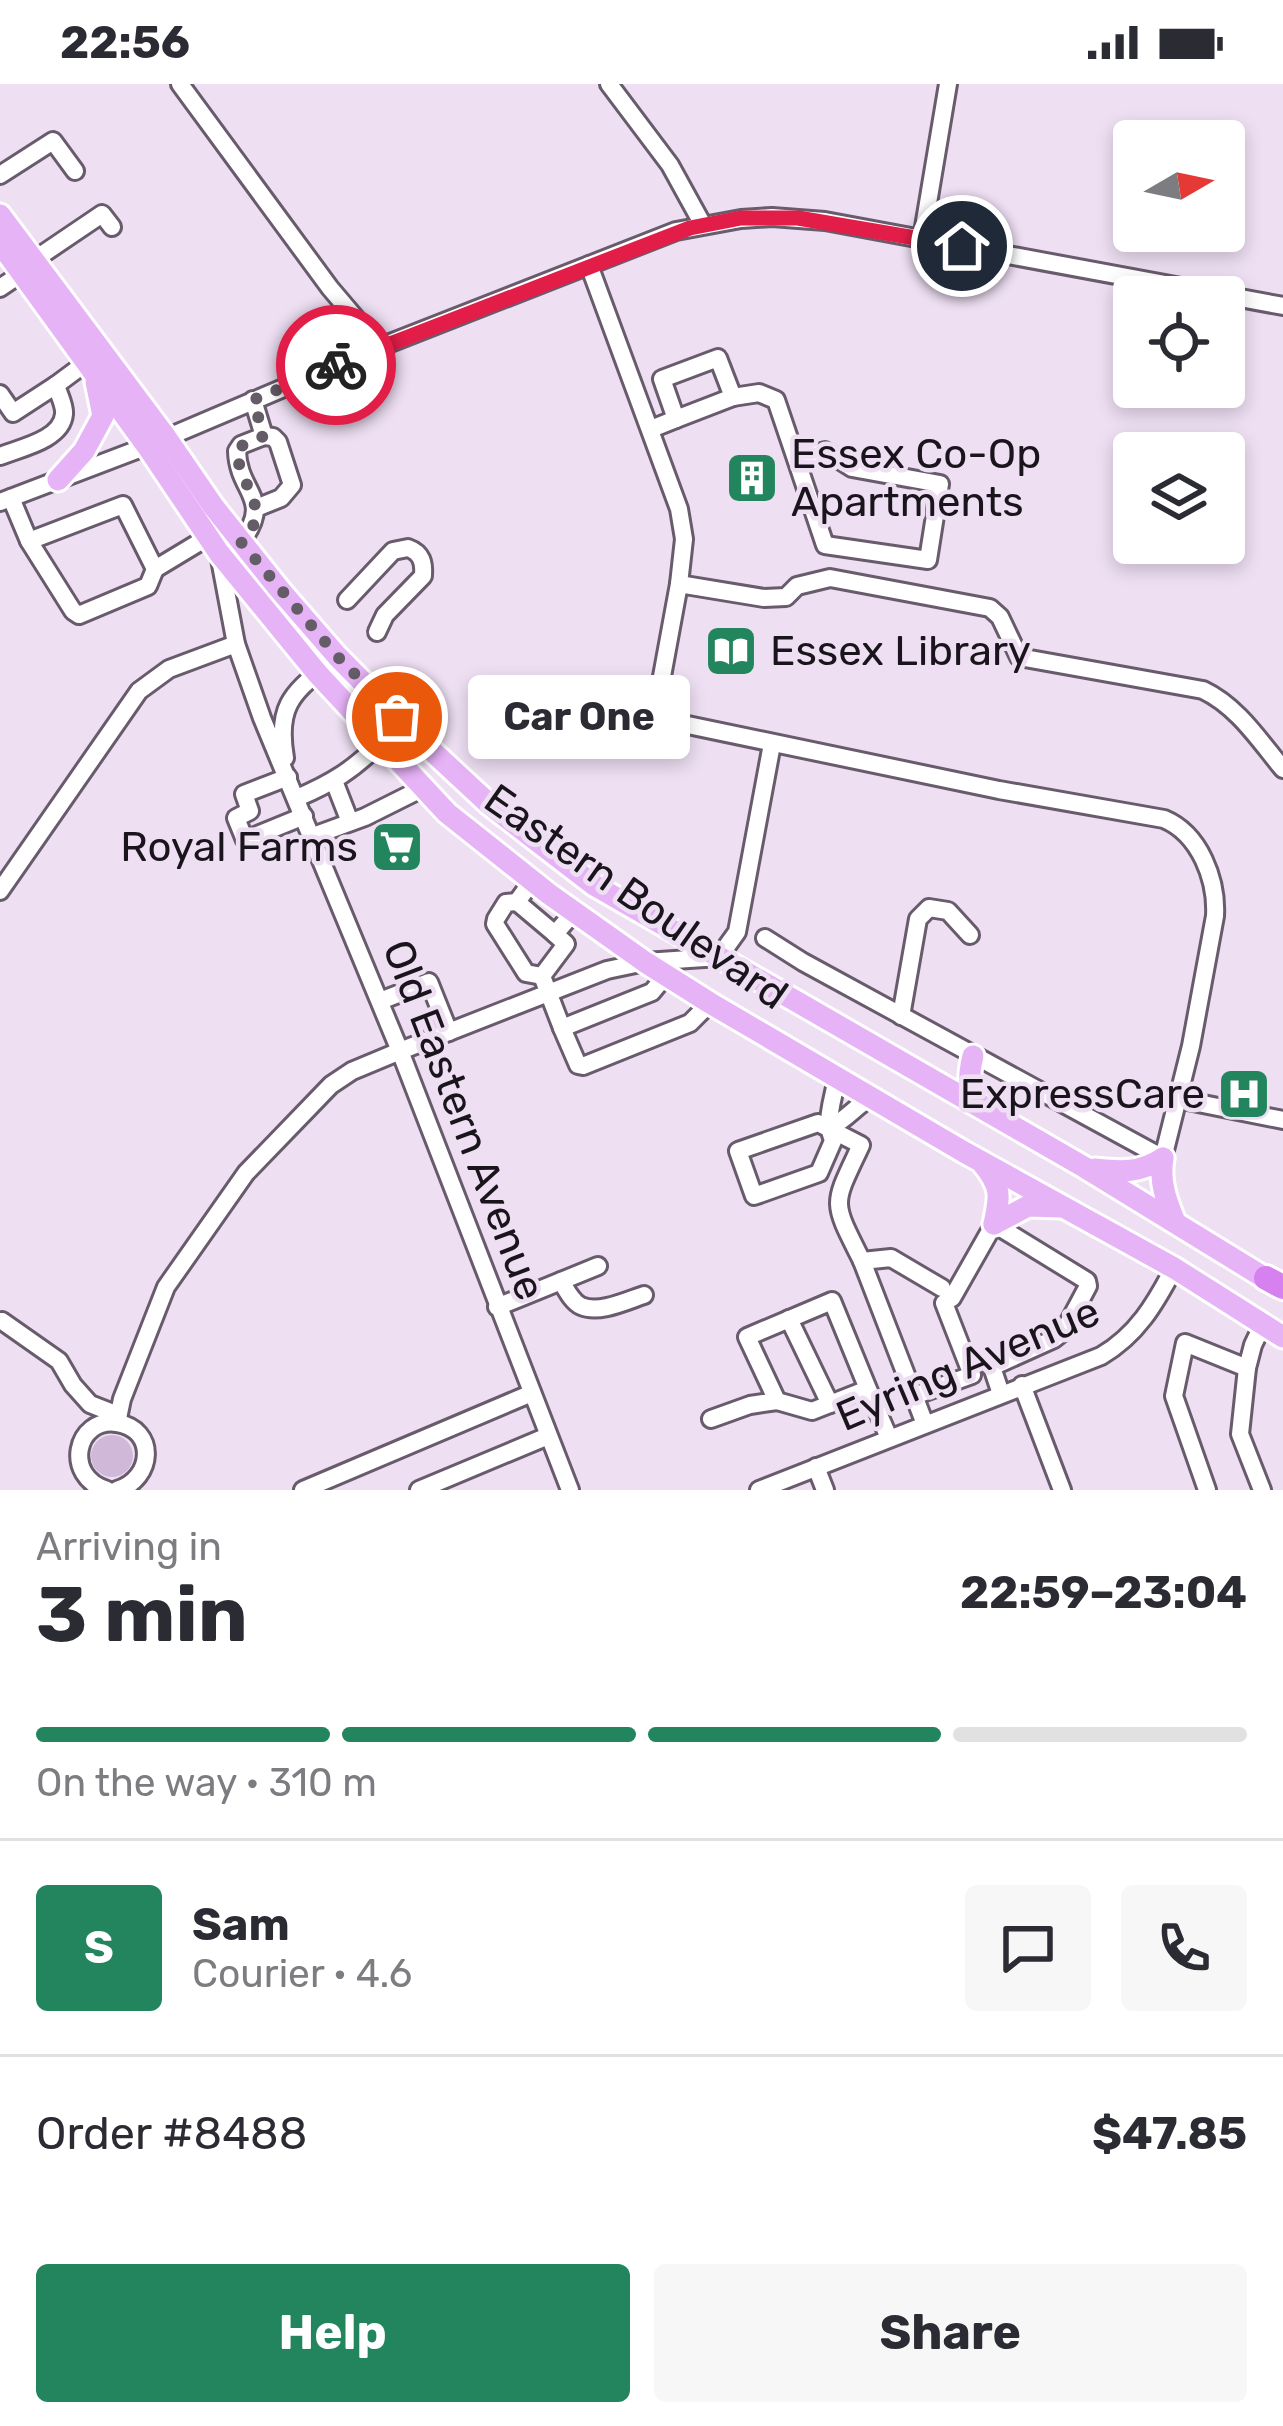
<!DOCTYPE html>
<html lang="en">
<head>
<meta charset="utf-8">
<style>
  :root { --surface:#fff; --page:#f7f7f7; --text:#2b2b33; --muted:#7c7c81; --line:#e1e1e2; --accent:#22855e }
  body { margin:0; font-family:Rubik,sans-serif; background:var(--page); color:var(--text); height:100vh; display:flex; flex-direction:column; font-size:45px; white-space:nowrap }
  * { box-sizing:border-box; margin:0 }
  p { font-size:39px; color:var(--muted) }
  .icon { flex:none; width:66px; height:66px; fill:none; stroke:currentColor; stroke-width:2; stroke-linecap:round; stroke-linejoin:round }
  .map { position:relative; height:1406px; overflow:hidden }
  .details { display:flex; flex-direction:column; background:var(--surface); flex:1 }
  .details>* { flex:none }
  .needle { width:78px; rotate:81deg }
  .buttons { position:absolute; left:1113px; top:36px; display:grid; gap:24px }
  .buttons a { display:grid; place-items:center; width:132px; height:132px; border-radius:12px; background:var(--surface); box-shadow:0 6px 18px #0003; font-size:60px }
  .pin { position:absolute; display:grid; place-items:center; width:102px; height:102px; color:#fff; margin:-51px; border:6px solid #fff; border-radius:50%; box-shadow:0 3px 12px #0007 }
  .courier { position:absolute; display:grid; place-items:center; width:120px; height:120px; margin:-60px; border:9px solid #e11d48; border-radius:50%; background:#fff; color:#222; box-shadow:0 3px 15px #0007 }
  .bubble { position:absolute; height:84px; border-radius:12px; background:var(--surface); box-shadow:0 6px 18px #0003; font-size:39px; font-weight:700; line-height:84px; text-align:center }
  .summary em { font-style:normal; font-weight:700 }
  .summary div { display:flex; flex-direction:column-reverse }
  .summary { display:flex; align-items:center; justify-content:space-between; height:204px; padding:0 36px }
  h1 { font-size:78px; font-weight:700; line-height:90px }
  .bar { display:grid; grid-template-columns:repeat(4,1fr); gap:18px 12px; align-content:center; height:144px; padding:0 36px }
  .bar i { height:15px; border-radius:9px; background:var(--line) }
  .bar .current { background:var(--accent) }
  .bar p { grid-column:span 4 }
  .line { display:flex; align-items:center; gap:30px; padding:0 36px; border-top:3px solid var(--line) }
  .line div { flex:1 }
  .round { display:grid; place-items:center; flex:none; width:126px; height:126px; border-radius:12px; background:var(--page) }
  .action { display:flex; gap:24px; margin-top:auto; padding:24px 36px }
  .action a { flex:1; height:138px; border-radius:12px; background:var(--accent); color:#fff; font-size:48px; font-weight:700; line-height:138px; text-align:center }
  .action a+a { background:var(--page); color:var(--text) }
  .status { display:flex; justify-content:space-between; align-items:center; height:84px; padding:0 60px; background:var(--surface); direction:ltr }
  .status svg { height:33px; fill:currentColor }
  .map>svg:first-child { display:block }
  .green { fill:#d0b9d8 }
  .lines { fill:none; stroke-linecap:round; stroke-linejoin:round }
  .minor-casing { stroke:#685b6c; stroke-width:22 }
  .major-casing { stroke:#fff; stroke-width:27 }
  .highway-casing { stroke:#fff; stroke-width:30 }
  .minor { stroke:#fff; stroke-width:16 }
  .major { stroke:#e7b3f7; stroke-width:21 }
  .highway { stroke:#d781f1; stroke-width:24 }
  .done { stroke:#645c67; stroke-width:12; stroke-dasharray:0 21.6 }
  .route { stroke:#e11d48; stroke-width:15 }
  .labels { text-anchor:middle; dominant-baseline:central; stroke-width:9; stroke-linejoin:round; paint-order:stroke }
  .poi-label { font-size:42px; fill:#1a151c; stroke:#eedff3; text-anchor:start }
  .street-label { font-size:42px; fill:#1a151c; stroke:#eedff3 }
</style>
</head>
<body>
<div class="status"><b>22:56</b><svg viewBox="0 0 49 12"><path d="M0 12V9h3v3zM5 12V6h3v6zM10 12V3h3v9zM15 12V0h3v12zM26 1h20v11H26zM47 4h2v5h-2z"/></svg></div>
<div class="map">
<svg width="1283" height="1406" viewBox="0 0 1283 1406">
  <rect width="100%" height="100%" fill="#eedff3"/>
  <circle class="green" cx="112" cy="1372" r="21"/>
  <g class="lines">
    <g class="minor-casing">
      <g id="minor">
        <polyline points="180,0 330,204 380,263"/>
        <polyline points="609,0 670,81 703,141"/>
        <polyline points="0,91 53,57 75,87"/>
        <polyline points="922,155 948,0"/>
        <polyline points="34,176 102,130 112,143"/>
        <polyline points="589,181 679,425 684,455 679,500"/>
        <polyline points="0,204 22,189"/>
        <polyline points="0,310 13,329 56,301"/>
        <polyline points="676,335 733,313"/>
        <polyline points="651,345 676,335 662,295 718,274 733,313 759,309 776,316 796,375 825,367 852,384 940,400 928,476 825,461 796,375"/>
        <path d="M 0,372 C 20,364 62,356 64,330 C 65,321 58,309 56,301 L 87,278"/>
        <polyline points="11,414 29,457 123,421 155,485 208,453"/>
        <polyline points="0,418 147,362 380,263 676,147 741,135 772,133 825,137 1283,222"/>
        <polyline points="256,424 281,414 292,401 278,358 273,353 264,352"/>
        <polyline points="29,457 73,527 79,531 148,502 155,485"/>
        <path d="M 241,458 C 274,414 238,409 237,367 L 241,361 L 264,352 L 253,316"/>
        <polyline points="219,470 236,560 262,634 400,967 570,1406"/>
        <path d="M 347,516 L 393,467 L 408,464 C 422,469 424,479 423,492 L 385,531 L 377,548"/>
        <path d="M 285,674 C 275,616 297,607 337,572"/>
        <polyline points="288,693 244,710 250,727 236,734 245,756 304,732"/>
        <polyline points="334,697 350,738"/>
        <path d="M 297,714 C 332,699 353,686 380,659"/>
        <polyline points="313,752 365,733 423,704"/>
        <polyline points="532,797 517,818 555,850 574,828"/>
        <polyline points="0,807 139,607 169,585 236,560"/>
        <polyline points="517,818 506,819 496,835 495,840 526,889 542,892"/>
        <polyline points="555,850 566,860 542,892 562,944"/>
        <path d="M 765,854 L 803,878 L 1163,1074 L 1191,962 L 1215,832 C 1217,796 1200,750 1164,735 L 999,706 L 659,635 L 656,625 L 679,500 L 764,514 L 786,513 L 797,502 L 830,494 L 990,524 L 1000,533 L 1019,573 L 1203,606 C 1237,622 1259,656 1283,685"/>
        <polyline points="666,891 652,908 562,944 578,981 583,982 690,939 710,919"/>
        <polyline points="380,917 429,898 449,948"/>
        <polyline points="901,932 918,835 929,824 948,827 970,851"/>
        <path d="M 837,994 C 834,1011 828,1027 829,1044 C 845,1037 855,1023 871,1013"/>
        <polyline points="1178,1015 1283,1036"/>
        <path d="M 829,1044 L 833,1057 L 819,1089 L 754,1112 L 738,1067 L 818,1039 L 861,1061 C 832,1123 831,1115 862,1177"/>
        <path d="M 561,1197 C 566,1205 572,1218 581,1222 C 599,1230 626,1217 644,1211"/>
        <polyline points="497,1223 598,1182"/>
        <polyline points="789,1235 830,1320"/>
        <polyline points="2,1237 59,1277 73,1301 90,1320 118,1331"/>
        <polyline points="1022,1301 1062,1406"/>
        <polyline points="868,1305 832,1217 747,1253 777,1317 812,1327 868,1305 889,1354"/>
        <polyline points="914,1312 972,1291 944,1219 952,1214 994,1140 1087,1197 1088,1202 1064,1247 1054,1255 994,1282 993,1286 1001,1310"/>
        <polyline points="711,1335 750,1321 777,1317"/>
        <polyline points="117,1339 122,1315 166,1203 246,1089 331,1001 352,987 400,967 607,886 645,878 719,873 737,848 772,660"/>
        <polyline points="925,1340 862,1177 891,1174 942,1204"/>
        <polyline points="816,1383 825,1406"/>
        <path d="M 107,1406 C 63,1393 75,1333 117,1339 C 157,1345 154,1395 117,1406"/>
        <polyline points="303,1406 532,1309"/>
        <polyline points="419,1406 548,1352"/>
        <path d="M 759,1406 L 1101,1272 C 1137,1251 1155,1220 1174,1184"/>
        <polyline points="1207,1406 1174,1312 1185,1259 1247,1284"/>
        <polyline points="1262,1406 1240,1350 1247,1284 1253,1261 1263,1240"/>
      </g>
    </g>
    <g class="major-casing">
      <g id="major">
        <polyline points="0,131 165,352 213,422 279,505 337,572 418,654 489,720 594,801 1084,1083 1278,1202"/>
        <polyline points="0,159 147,362 219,469 317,589 447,729 549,810 645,878 710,919 964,1068 1174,1184 1283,1253"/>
        <polyline points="58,396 84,367 103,332 96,298"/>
        <path d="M 973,972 C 968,992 967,1007 982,1023"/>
        <path d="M 1163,1074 C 1159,1098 1166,1116 1175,1138"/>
        <path d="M 983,1080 C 1002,1103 1000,1112 994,1140"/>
        <path d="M 1095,1085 C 1122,1088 1140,1089 1163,1074"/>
        <polyline points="994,1140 1028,1122 1061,1123"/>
      </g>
    </g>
    <g class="highway-casing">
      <polyline id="highway" points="1266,1194 1283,1203"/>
    </g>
    <use href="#minor" class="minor"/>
    <use href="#major" class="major"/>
    <use href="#highway" class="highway"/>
  </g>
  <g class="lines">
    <path class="done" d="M 336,281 L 253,316 L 264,352 C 252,357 238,359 236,372 L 256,424 L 255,439 L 241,458 L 337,572 L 397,633"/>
    <polyline class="route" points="336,281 690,144 741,134 798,134 962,162"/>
  </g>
  <defs>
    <g id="building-square" transform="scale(2.7)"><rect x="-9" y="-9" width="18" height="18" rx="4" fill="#22855e" stroke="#eedff3"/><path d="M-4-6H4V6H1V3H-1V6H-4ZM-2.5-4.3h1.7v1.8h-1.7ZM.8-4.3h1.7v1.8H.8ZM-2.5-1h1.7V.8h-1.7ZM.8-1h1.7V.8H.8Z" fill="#fff"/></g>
    <g id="library-square" transform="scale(2.7)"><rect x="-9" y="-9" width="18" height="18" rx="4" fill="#22855e" stroke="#eedff3"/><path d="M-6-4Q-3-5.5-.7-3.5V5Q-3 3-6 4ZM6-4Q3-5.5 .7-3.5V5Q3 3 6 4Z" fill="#fff"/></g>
    <g id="supermarket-square" transform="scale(2.7)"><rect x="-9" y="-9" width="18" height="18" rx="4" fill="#22855e" stroke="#eedff3"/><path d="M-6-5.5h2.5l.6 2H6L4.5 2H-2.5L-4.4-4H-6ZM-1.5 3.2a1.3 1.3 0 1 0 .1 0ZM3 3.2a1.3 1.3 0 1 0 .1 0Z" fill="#fff"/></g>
    <g id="hospital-square" transform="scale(2.7)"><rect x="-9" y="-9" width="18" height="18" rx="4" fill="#22855e" stroke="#eedff3"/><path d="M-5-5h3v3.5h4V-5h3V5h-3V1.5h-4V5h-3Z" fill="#fff"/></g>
  </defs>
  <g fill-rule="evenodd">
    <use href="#building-square" x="752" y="394"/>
    <use href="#library-square" x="731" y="567"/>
    <use href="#supermarket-square" x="397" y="763"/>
    <use href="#hospital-square" x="1244" y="1010"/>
  </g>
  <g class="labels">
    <g class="poi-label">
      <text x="791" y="370">Essex Co-Op<tspan x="791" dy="48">Apartments</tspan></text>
      <text x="770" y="567">Essex Library</text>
      <text x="358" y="763" text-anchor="end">Royal Farms</text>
      <text x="1205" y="1010" text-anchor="end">ExpressCare</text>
    </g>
    <g class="street-label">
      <text transform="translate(636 813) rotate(35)">Eastern Boulevard</text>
      <text transform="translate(464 1036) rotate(69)">Old Eastern Avenue</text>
      <text transform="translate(968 1280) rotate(-23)">Eyring Avenue</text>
    </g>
  </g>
</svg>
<div class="buttons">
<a><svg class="needle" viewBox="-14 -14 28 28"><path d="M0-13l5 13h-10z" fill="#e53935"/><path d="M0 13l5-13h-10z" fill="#7c7c81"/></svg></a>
<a><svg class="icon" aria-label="locate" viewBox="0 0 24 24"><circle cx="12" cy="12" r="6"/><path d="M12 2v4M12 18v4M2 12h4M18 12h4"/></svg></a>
<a><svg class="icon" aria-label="layers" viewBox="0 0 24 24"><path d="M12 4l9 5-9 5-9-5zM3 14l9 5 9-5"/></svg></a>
</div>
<div class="pin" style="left:397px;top:633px;background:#ea580c"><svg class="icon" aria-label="bag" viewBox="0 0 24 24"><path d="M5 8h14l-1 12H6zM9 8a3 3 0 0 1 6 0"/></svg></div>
<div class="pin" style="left:962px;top:162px;background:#1f2937"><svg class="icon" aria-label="home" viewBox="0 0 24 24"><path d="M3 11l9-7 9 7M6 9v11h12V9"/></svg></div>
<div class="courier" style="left:336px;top:281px"><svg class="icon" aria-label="bike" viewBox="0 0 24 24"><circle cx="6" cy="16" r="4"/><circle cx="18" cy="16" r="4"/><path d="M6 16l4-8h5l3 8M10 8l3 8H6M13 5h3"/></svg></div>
<div class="bubble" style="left:468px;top:591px;width:222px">Car One</div>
</div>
<section class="details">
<div class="summary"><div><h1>3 min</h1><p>Arriving in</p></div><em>22:59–23:04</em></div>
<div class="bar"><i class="current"></i><i class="current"></i><i class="current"></i><i></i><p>On the way · 310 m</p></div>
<div class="line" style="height:216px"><b class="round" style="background:var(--accent);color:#fff">S</b><div><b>Sam</b><p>Courier · 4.6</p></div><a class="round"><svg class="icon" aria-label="chat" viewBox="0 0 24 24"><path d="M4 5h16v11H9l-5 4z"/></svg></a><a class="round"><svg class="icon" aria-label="phone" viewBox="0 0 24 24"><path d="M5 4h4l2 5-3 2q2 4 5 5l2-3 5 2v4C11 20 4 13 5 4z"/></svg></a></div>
<div class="line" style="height:156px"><div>Order #8488</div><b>$47.85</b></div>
<div class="action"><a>Help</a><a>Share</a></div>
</section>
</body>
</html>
